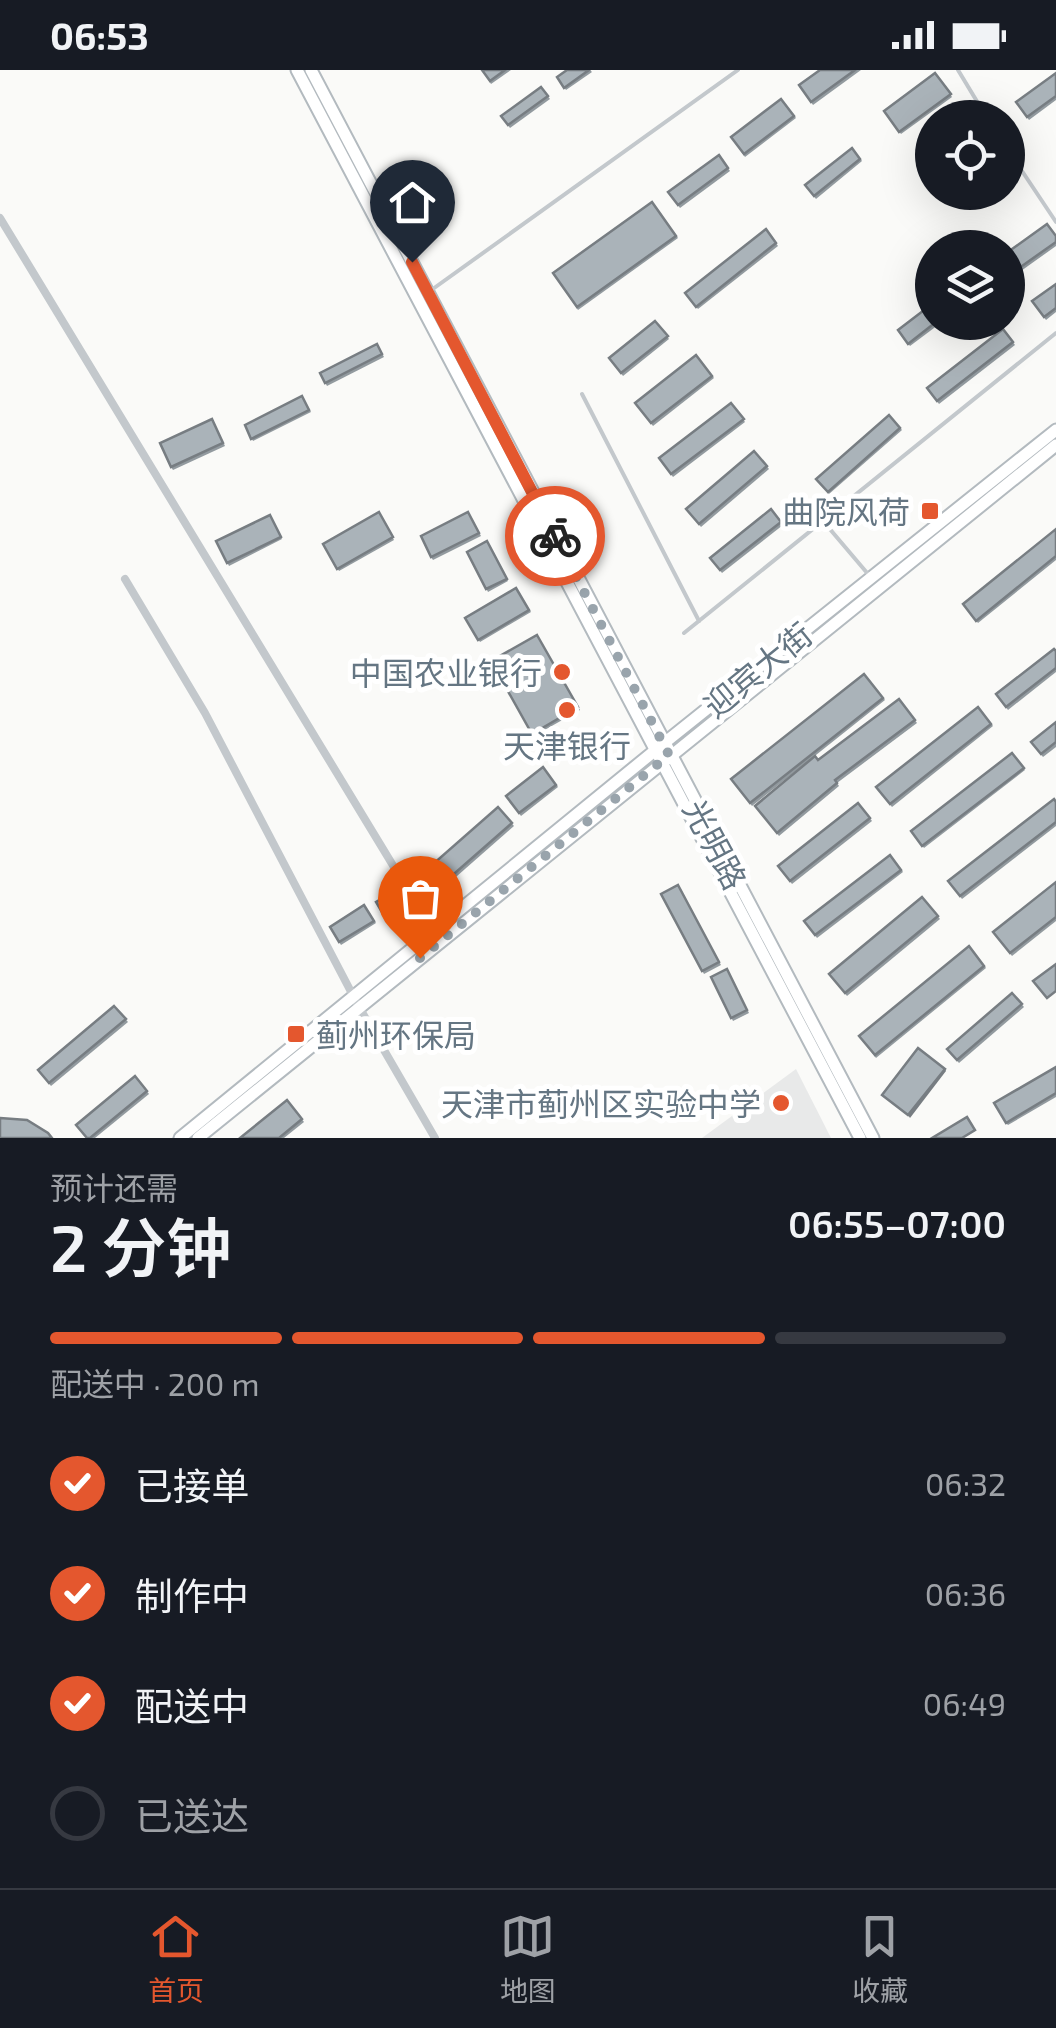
<!DOCTYPE html>
<html lang="zh">
<head>
<meta charset="utf-8">
<style>
  :root { --surface:#171b24; --page:#242831; --text:#f1f3f6; --muted:#9ea1a6; --line:#363941; --accent:#e4572e }
  body { margin:0; font-family:"Exo 2","Noto Sans SC",sans-serif; background:var(--page); color:var(--text); height:100vh; display:flex; flex-direction:column; font-size:38px; white-space:nowrap }
  * { box-sizing:border-box; margin:0 }
  p { font-size:32px; color:var(--muted) }
  .icon { flex:none; width:55px; height:55px; fill:none; stroke:currentColor; stroke-width:2; stroke-linecap:round; stroke-linejoin:round }
  .map { position:relative; height:1068px; overflow:hidden }
  .side { display:flex; flex-direction:column; background:var(--surface); flex:1 }
  .side>* { flex:none }
  .fabs { position:absolute; left:915px; top:30px; display:grid; gap:20px }
  .fabs a { display:grid; place-items:center; width:110px; height:110px; border-radius:50%; background:var(--surface); box-shadow:0 10px 40px #0002; font-size:50px }
  .pin { position:absolute; display:grid; place-items:center; width:85px; height:85px; color:#fff; margin:-102px -42px; border-radius:50% 50% 50% 0; rotate:-45deg; box-shadow:0 0 10px #0007 }
  .pin .icon { rotate:45deg }
  .courier { position:absolute; display:grid; place-items:center; width:100px; height:100px; margin:-50px; border:8px solid #e4572e; border-radius:50%; background:#fff; color:#222; box-shadow:0 2px 12px #0007 }
  .summary em { font-style:normal; font-weight:600 }
  .summary div { display:flex; flex-direction:column-reverse }
  .summary { display:flex; align-items:center; justify-content:space-between; height:170px; padding:0 50px }
  h1 { font-size:65px; font-weight:600; line-height:75px }
  .bar { display:grid; grid-template-columns:repeat(4,1fr); gap:15px 10px; align-content:center; height:120px; padding:0 50px }
  .bar i { height:12px; border-radius:8px; background:var(--line) }
  .bar .selected { background:var(--accent) }
  .bar p { grid-column:span 4 }
  ol { padding:0 50px; list-style:none }
  li { display:flex; align-items:center; gap:30px; height:110px }
  li p { margin-inline-start:auto }
  li .icon { padding:10px; border-radius:50%; background:var(--accent); color:#fff; stroke-width:4 }
  li:last-child { color:var(--muted) }
  li i { width:55px; height:55px; border:5px solid var(--line); border-radius:50% }
  .status { display:flex; justify-content:space-between; align-items:center; height:70px; padding:0 50px; background:var(--surface); direction:ltr }
  .status svg { height:28px; fill:currentColor }
  .menu { display:flex; justify-content:space-around; align-items:center; height:140px; border-top:2px solid var(--line); background:var(--surface); font-size:28px; color:var(--muted) }
  .menu a { display:grid; justify-items:center; gap:5px }
  .menu .selected { color:var(--accent) }
  .map>svg:first-child { display:block }
  .built { fill:#e8e9e9 }
  .lines { fill:none; stroke-linecap:round; stroke-linejoin:round }
  .secondary-casing { stroke:#b3babf; stroke-width:15 }
  .lane { stroke:#c3c8cc; stroke-width:4 }
  .street { stroke:#c3c8cc; stroke-width:8 }
  .secondary { stroke:#fff; stroke-width:11 }
  .wall { fill:#929a9f }
  .shaded-wall { fill:#777d82 }
  .building { fill:#aab3b9; stroke:#777d82; stroke-width:2.5 }
  .done { stroke:#99a4ac; stroke-width:10; stroke-dasharray:0 18 }
  .route { stroke:#e4572e; stroke-width:12 }
  .poi-dot { fill:#e4572e; stroke:#fff; stroke-width:4 }
  .labels { text-anchor:middle; dominant-baseline:central; stroke-width:10; stroke-linejoin:round; paint-order:stroke }
  .poi-label { font-size:32px; fill:#657683; stroke:#fff; text-anchor:end }
  .street-label { font-size:32px; fill:#657683; stroke:#fff }
</style>
</head>
<body>
<div class="status"><b>06:53</b><svg viewBox="0 0 49 12"><path d="M0 12V9h3v3zM5 12V6h3v6zM10 12V3h3v9zM15 12V0h3v12zM26 1h20v11H26zM47 4h2v5h-2z"/></svg></div>
<div class="map">
<svg width="1056" height="1068" viewBox="0 0 1056 1068">
  <rect width="100%" height="100%" fill="#fafaf8"/>
  <polygon class="built" points="796,999 831,1068 702,1068"/>
  <g class="lines">
    <g class="secondary-casing">
      <g id="secondary">
        <polyline points="297,0 860,1068"/>
        <polyline points="311,0 873,1068"/>
        <polyline points="180,1068 663,674 1056,360"/>
        <polyline points="198,1068 1056,375"/>
      </g>
    </g>
    <g class="lane">
      <polyline points="958,0 987,48"/>
      <polyline points="1008,80 1056,152"/>
      <polyline points="430,221 738,0"/>
      <polyline points="582,324 699,551"/>
      <polyline points="823,451 868,504"/>
      <polyline points="684,563 1056,263"/>
    </g>
    <g class="street">
      <polyline points="0,148 434,863"/>
      <polyline points="125,509 205,643 359,937 435,1068"/>
    </g>
    <use href="#secondary" class="secondary"/>
  </g>
  <g class="wall">
    <polygon points="482,0 511,0 491,14"/>
    <polygon points="590,0 592,2 566,20 557,7"/>
    <polygon points="820,0 861,0 813,35 799,15"/>
    <polygon points="935,3 952,27 901,64 884,41"/>
    <polygon points="1056,3 1056,30 1029,50 1016,32"/>
    <polygon points="541,17 550,29 510,58 501,46"/>
    <polygon points="781,29 796,48 745,87 731,67"/>
    <polygon points="852,78 862,91 816,129 805,115"/>
    <polygon points="719,85 730,101 680,138 668,122"/>
    <polygon points="652,132 678,168 578,240 553,203"/>
    <polygon points="766,159 778,176 698,239 685,223"/>
    <polygon points="1056,166 1056,176 1014,206 1008,197"/>
    <polygon points="1056,214 1056,242 1046,250 1032,231"/>
    <polygon points="655,251 669,269 623,306 609,288"/>
    <polygon points="932,252 942,252 910,276 898,260"/>
    <polygon points="1003,259 1015,275 939,334 927,318"/>
    <polygon points="377,274 384,287 327,316 320,303"/>
    <polygon points="696,285 714,308 653,356 635,333"/>
    <polygon points="302,326 311,342 253,371 245,355"/>
    <polygon points="731,333 745,352 673,407 659,388"/>
    <polygon points="889,345 902,360 829,424 816,409"/>
    <polygon points="212,349 225,376 173,400 171,397"/>
    <polygon points="754,381 769,399 701,457 686,439"/>
    <polygon points="771,439 783,455 722,503 710,488"/>
    <polygon points="379,442 394,470 339,501 323,474"/>
    <polygon points="468,442 481,466 433,490 431,487"/>
    <polygon points="270,445 282,469 229,496 216,471"/>
    <polygon points="1056,459 1056,490 978,553 963,534"/>
    <polygon points="487,471 508,511 488,522 467,482"/>
    <polygon points="516,518 531,542 480,572 465,548"/>
    <polygon points="537,565 580,640 534,666 491,591"/>
    <polygon points="1056,581 1056,602 1008,640 996,624"/>
    <polygon points="864,604 885,630 752,736 731,709"/>
    <polygon points="899,629 917,653 837,713 839,716 779,766 755,736"/>
    <polygon points="978,637 993,656 892,737 876,717"/>
    <polygon points="1056,652 1056,677 1043,687 1031,672"/>
    <polygon points="1012,683 1025,700 924,778 911,761"/>
    <polygon points="543,697 558,717 521,746 506,726"/>
    <polygon points="1056,732 1056,756 962,829 948,811"/>
    <polygon points="858,733 872,751 792,814 778,796"/>
    <polygon points="498,737 514,756 424,835 408,816"/>
    <polygon points="890,785 903,802 817,868 804,851"/>
    <polygon points="1056,812 1056,851 1012,886 993,862"/>
    <polygon points="678,815 721,895 704,904 661,824"/>
    <polygon points="395,821 407,841 388,852 376,832"/>
    <polygon points="922,827 940,849 847,926 829,904"/>
    <polygon points="364,835 376,853 341,875 330,857"/>
    <polygon points="969,876 986,898 876,988 859,966"/>
    <polygon points="727,899 749,943 733,951 711,907"/>
    <polygon points="1012,923 1024,937 959,993 947,979"/>
    <polygon points="114,936 128,952 51,1016 38,1000"/>
    <polygon points="1056,997 1056,1027 1008,1055 1006,1053"/>
    <polygon points="135,1006 149,1024 95,1068 87,1068"/>
    <polygon points="287,1030 304,1052 284,1068 240,1068"/>
  </g>
  <polygon class="shaded-wall" points="945,999 946,1001 910,1048 908,1045"/>
  <g class="building">
    <polygon points="482,0 505,0 490,11"/>
    <polygon points="567,0 589,0 564,18 557,7"/>
    <polygon points="820,0 855,0 811,32 799,15"/>
    <polygon points="935,3 951,24 899,62 884,41"/>
    <polygon points="1056,3 1056,26 1027,47 1016,32"/>
    <polygon points="541,17 548,26 508,55 501,46"/>
    <polygon points="781,29 794,46 744,84 731,67"/>
    <polygon points="852,78 860,89 814,126 805,115"/>
    <polygon points="719,85 728,98 678,135 668,122"/>
    <polygon points="652,132 676,166 577,237 553,203"/>
    <polygon points="1047,154 1056,166 1056,172 1012,203 1008,197 1008,182"/>
    <polygon points="766,159 776,173 696,237 685,223"/>
    <polygon points="1056,214 1056,238 1044,247 1032,231"/>
    <polygon points="932,234 932,252 936,252 908,274 898,260"/>
    <polygon points="655,251 668,266 621,303 609,288"/>
    <polygon points="1003,259 1013,272 937,331 927,318"/>
    <polygon points="377,274 382,284 325,313 320,303"/>
    <polygon points="696,285 712,306 651,353 635,333"/>
    <polygon points="302,326 309,340 251,369 245,355"/>
    <polygon points="731,333 744,349 671,404 659,388"/>
    <polygon points="889,345 900,358 828,422 816,409"/>
    <polygon points="212,349 223,373 171,397 160,373"/>
    <polygon points="754,381 767,396 699,454 686,439"/>
    <polygon points="771,439 781,452 720,500 710,488"/>
    <polygon points="379,442 393,467 337,499 323,474"/>
    <polygon points="468,442 479,463 431,487 421,466"/>
    <polygon points="270,445 281,467 227,493 216,471"/>
    <polygon points="1056,459 1056,486 976,551 963,534"/>
    <polygon points="487,471 507,509 486,519 467,482"/>
    <polygon points="516,518 529,540 478,570 465,548"/>
    <polygon points="537,565 578,637 532,664 491,591"/>
    <polygon points="1054,579 1056,581 1056,598 1006,637 996,624"/>
    <polygon points="864,604 883,628 750,733 731,709"/>
    <polygon points="899,629 915,650 835,710 837,713 777,763 755,736 815,686 818,690"/>
    <polygon points="978,637 991,654 890,734 876,717"/>
    <polygon points="1056,652 1056,672 1041,684 1031,672"/>
    <polygon points="1012,683 1024,698 922,776 911,761"/>
    <polygon points="543,697 556,715 519,743 506,726"/>
    <polygon points="1054,729 1056,732 1056,752 960,826 948,811"/>
    <polygon points="858,733 870,748 790,811 778,796"/>
    <polygon points="498,737 512,753 422,832 408,816"/>
    <polygon points="890,785 901,800 815,865 804,851"/>
    <polygon points="1056,812 1056,847 1010,883 993,862"/>
    <polygon points="678,815 719,892 702,901 661,824"/>
    <polygon points="395,821 405,838 386,849 376,832"/>
    <polygon points="922,827 938,846 845,923 829,904"/>
    <polygon points="364,835 374,851 339,872 330,857"/>
    <polygon points="969,876 984,896 875,985 859,966"/>
    <polygon points="1056,894 1056,921 1047,928 1033,911"/>
    <polygon points="727,899 747,940 731,948 711,907"/>
    <polygon points="1012,923 1022,934 957,990 947,979"/>
    <polygon points="114,936 126,949 49,1013 38,1000"/>
    <polygon points="918,978 945,999 908,1045 882,1025"/>
    <polygon points="1056,997 1056,1023 1006,1053 994,1033"/>
    <polygon points="135,1006 147,1021 90,1068 87,1068 76,1055"/>
    <polygon points="287,1030 302,1049 279,1068 240,1068"/>
    <polygon points="967,1047 975,1060 962,1068 932,1068"/>
    <polygon points="0,1048 27,1050 48,1063 52,1068 0,1068"/>
  </g>
  <g class="lines">
    <polyline class="done" points="420,888 669,685 555,466"/>
    <polyline class="route" points="412,192 555,466"/>
  </g>
  <g class="poi-dot">
    <rect x="920" y="431" width="20" height="20" rx="5"/>
    <circle cx="562" cy="602" r="10"/>
    <circle cx="567" cy="640" r="10"/>
    <rect x="286" y="954" width="20" height="20" rx="5"/>
    <circle cx="781" cy="1033" r="10"/>
  </g>
  <g class="labels">
    <g class="poi-label">
      <text x="910" y="441">曲院风荷</text>
      <text x="542" y="602">中国农业银行</text>
      <text x="567" y="675" text-anchor="middle">天津银行</text>
      <text x="316" y="964" text-anchor="start">蓟州环保局</text>
      <text x="761" y="1033">天津市蓟州区实验中学</text>
    </g>
    <g class="street-label">
      <text transform="translate(757 599) rotate(-39)">迎宾大街</text>
      <text transform="translate(716 774) rotate(62)">光明路</text>
    </g>
  </g>
</svg>
<div class="fabs">
<a><svg class="icon" aria-label="locate" viewBox="0 0 24 24"><circle cx="12" cy="12" r="6"/><path d="M12 2v4M12 18v4M2 12h4M18 12h4"/></svg></a>
<a><svg class="icon" aria-label="layers" viewBox="0 0 24 24"><path d="M12 4l9 5-9 5-9-5zM3 14l9 5 9-5"/></svg></a>
</div>
<div class="pin" style="left:420px;top:888px;background:#ea580c"><svg class="icon" aria-label="bag" viewBox="0 0 24 24"><path d="M5 8h14l-1 12H6zM9 8a3 3 0 0 1 6 0"/></svg></div>
<div class="pin" style="left:412px;top:192px;background:#1f2937"><svg class="icon" aria-label="home" viewBox="0 0 24 24"><path d="M3 11l9-7 9 7M6 9v11h12V9"/></svg></div>
<div class="courier" style="left:555px;top:466px"><svg class="icon" aria-label="bike" viewBox="0 0 24 24"><circle cx="6" cy="16" r="4"/><circle cx="18" cy="16" r="4"/><path d="M6 16l4-8h5l3 8M10 8l3 8H6M13 5h3"/></svg></div>
</div>
<section class="side">
<div class="summary"><div><h1>2 分钟</h1><p>预计还需</p></div><em>06:55–07:00</em></div>
<div class="bar"><i class="selected"></i><i class="selected"></i><i class="selected"></i><i></i><p>配送中 · 200 m</p></div>
<ol>
<li><svg class="icon" aria-label="check" viewBox="0 0 24 24"><path d="M5 12l5 5 9-10"/></svg>已接单<p>06:32</p></li>
<li><svg class="icon" aria-label="check" viewBox="0 0 24 24"><path d="M5 12l5 5 9-10"/></svg>制作中<p>06:36</p></li>
<li><svg class="icon" aria-label="check" viewBox="0 0 24 24"><path d="M5 12l5 5 9-10"/></svg>配送中<p>06:49</p></li>
<li><i></i>已送达</li>
</ol>
</section>
<nav class="menu">
<a class="selected"><svg class="icon" aria-label="home" viewBox="0 0 24 24"><path d="M3 11l9-7 9 7M6 9v11h12V9"/></svg>首页</a>
<a><svg class="icon" aria-label="map" viewBox="0 0 24 24"><path d="M3 6l6-2 6 2 6-2v14l-6 2-6-2-6 2zM9 4v14M15 6v14"/></svg>地图</a>
<a><svg class="icon" aria-label="saved" viewBox="0 0 24 24"><path d="M7 4h10v16l-5-4-5 4z"/></svg>收藏</a>
</nav>
</body>
</html>
